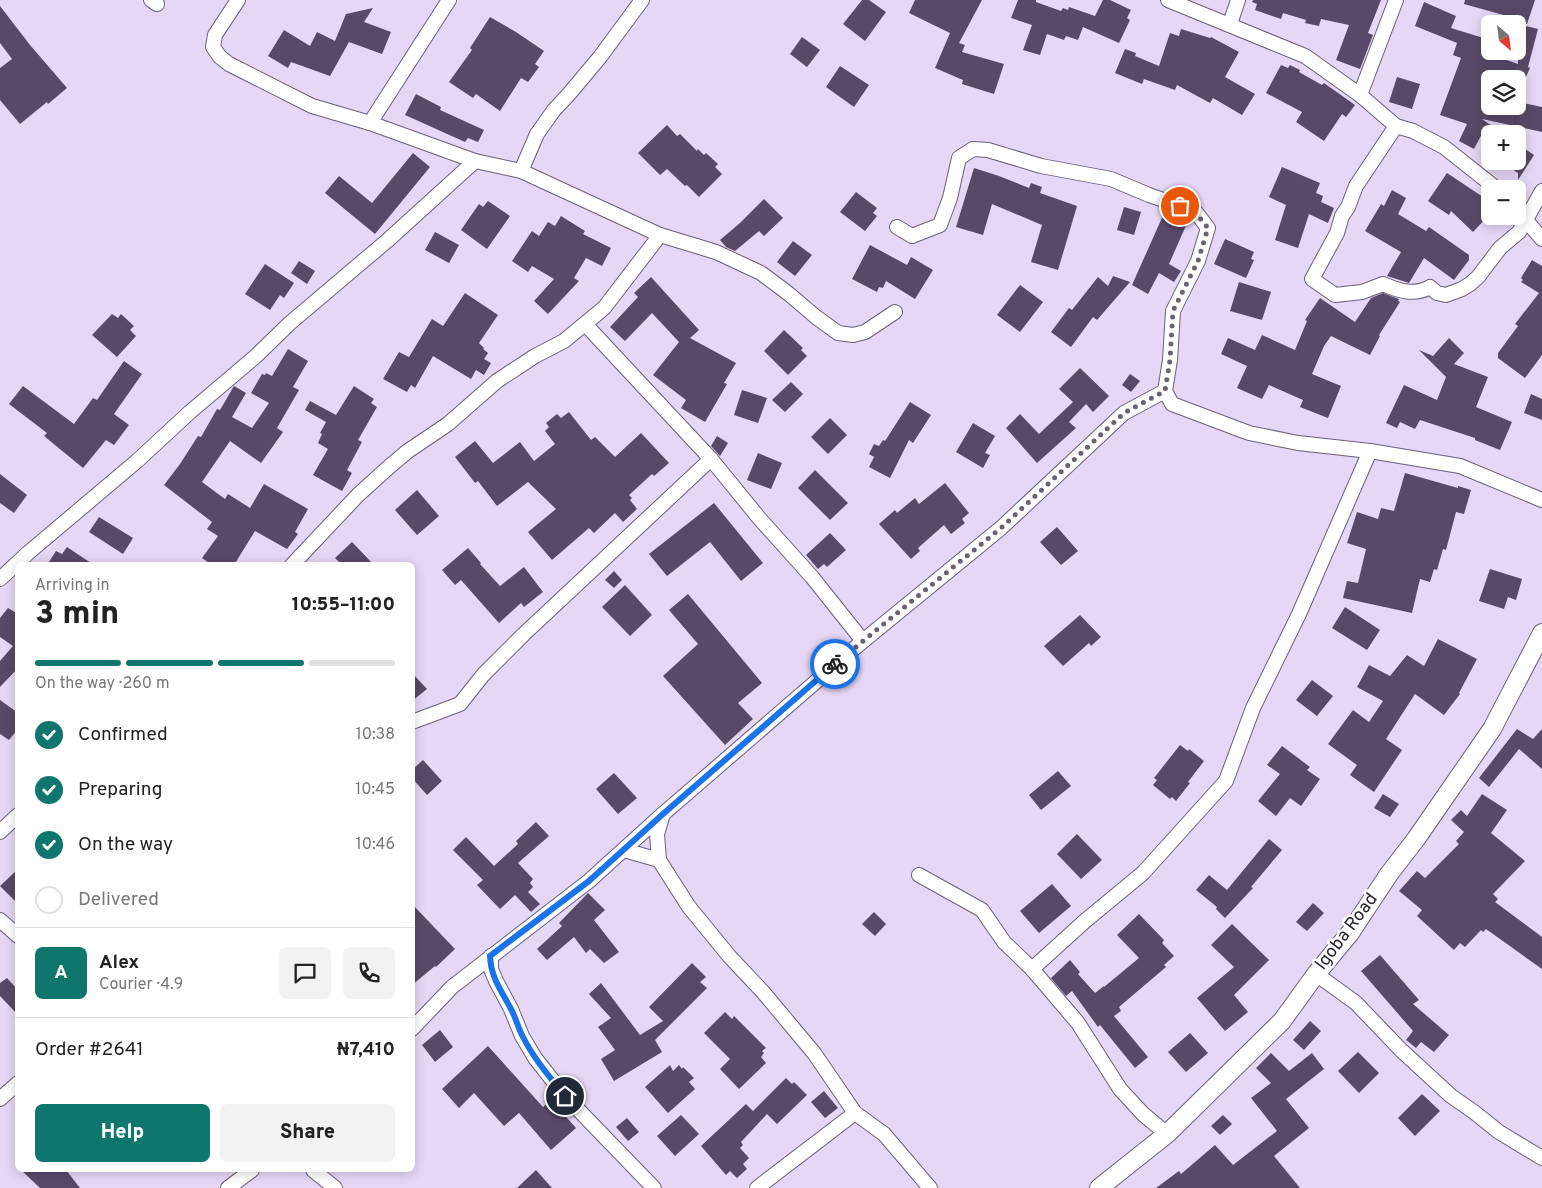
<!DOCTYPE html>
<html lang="en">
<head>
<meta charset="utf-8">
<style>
  :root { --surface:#fff; --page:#f2f2f2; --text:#222; --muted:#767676; --line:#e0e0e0; --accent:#0f766e }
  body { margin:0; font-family:Overpass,sans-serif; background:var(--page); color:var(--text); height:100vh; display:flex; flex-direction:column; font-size:19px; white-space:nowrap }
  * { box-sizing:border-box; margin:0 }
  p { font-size:16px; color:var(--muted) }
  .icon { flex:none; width:28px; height:28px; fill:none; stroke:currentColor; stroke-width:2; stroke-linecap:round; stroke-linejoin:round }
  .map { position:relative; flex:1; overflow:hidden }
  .details { position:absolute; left:15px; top:562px; width:400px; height:610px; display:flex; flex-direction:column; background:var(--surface); border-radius:8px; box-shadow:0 2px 12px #0003 }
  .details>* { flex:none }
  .needle { width:32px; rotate:152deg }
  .tools { position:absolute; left:1481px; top:15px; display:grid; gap:10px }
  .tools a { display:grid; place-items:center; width:45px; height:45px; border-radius:8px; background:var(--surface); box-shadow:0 2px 12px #0003; font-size:25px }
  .pin { position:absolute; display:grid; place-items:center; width:42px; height:42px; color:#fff; margin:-21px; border:2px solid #fff; border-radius:50%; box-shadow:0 1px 5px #0007 }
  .courier { position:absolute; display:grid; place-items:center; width:50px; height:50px; margin:-25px; border:4px solid #1a73e8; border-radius:50%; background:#fff; color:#222; box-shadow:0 1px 6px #0007 }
  .head em { font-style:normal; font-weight:800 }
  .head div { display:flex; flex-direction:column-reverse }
  .head { display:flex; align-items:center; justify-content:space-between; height:85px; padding:0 20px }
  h1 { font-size:32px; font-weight:800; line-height:38px }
  .bar { display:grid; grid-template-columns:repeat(4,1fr); gap:8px 5px; align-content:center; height:60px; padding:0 20px }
  .bar i { height:6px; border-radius:4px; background:var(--line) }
  .bar .active { background:var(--accent) }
  .bar p { grid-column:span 4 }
  .line { display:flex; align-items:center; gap:12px; padding:0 20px; border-top:1px solid var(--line) }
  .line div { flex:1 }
  .round { display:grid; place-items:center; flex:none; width:52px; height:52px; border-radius:8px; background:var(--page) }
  ol { padding:0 20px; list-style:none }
  li { display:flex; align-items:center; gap:15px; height:55px }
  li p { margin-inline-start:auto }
  li .icon { padding:5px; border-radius:50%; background:var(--accent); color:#fff; stroke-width:4 }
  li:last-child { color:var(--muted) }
  li i { width:28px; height:28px; border:2px solid var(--line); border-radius:50% }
  .action { display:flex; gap:10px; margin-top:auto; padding:10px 20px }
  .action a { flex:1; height:58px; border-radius:8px; background:var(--accent); color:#fff; font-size:20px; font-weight:800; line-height:58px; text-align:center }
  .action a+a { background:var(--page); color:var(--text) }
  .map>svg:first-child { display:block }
  .building { fill:#594968 }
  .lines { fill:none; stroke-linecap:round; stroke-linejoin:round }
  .minor-casing { stroke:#6b5f78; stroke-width:16 }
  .tertiary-casing { stroke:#6b5f78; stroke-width:20 }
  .minor { stroke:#fff; stroke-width:14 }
  .tertiary { stroke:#fff; stroke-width:18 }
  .done { stroke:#6a6173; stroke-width:5; stroke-dasharray:0 9 }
  .route { stroke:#1a73e8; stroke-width:6 }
  .labels { text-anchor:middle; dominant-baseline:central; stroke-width:5; stroke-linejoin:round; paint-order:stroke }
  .street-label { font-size:18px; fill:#27222d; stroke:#fff }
</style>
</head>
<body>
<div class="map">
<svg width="1542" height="1188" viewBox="0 0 1542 1188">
  <rect width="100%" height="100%" fill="#e5d7f5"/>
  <g class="building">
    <polygon points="862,0 869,0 886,12 865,41 843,24"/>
    <polygon points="915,0 982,0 959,43 965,45 962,52 1004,64 994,94 962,84 963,80 935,68 950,33 909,13"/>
    <polygon points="1018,0 1036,0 1036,2 1061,11 1063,8 1068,10 1069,7 1095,16 1103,0 1110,0 1131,10 1127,18 1130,20 1119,43 1083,27 1078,40 1066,36 1064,40 1047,34 1040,55 1023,50 1032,25 1011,18"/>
    <polygon points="1253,0 1381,0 1368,33 1373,35 1360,69 1336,60 1349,25 1321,19 1319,26 1305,23 1306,20 1283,13 1281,19 1255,10 1257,4 1252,2"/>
    <polygon points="1465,0 1535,0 1527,24 1518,24 1538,29 1528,67 1530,68 1525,79 1522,92 1518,91 1518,79 1490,79 1490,106 1518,106 1518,102 1542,107 1542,132 1482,119 1501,132 1501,134 1494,134 1484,130 1474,149 1459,141 1467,124 1440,115 1461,58 1453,55 1457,43 1415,26 1424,2 1456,16 1451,28 1490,40 1486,53 1518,64 1518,24 1513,24 1514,18 1464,4"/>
    <polygon points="0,6 30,45 67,88 48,104 47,102 20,124 0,100 0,68 12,59 0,43"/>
    <polygon points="373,8 364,22 391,32 382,54 349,42 330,76 291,62 288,68 268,56 284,30 310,46 317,32 335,41 346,14"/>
    <polygon points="490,17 516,32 544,51 535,64 539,67 528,82 521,78 500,111 476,94 473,98 449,82 472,50 470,48"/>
    <polygon points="1181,29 1210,38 1211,37 1239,52 1225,77 1255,94 1242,115 1213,98 1210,103 1177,85 1175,90 1144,79 1142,84 1115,73 1125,49 1136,53 1135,56 1159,66 1170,33 1179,36"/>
    <polygon points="802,37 820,50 807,67 790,54"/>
    <polygon points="1281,65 1288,68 1290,65 1300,70 1299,72 1322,85 1324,83 1355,105 1346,117 1342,114 1324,141 1296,122 1302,112 1266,93"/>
    <polygon points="840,66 869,85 854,107 826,87"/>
    <polygon points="1397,77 1420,84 1412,109 1389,102"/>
    <polygon points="416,94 441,107 440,110 484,130 478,142 468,138 465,142 405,115"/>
    <polygon points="667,125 677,136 680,134 697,151 698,149 704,155 706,153 718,164 715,167 722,174 699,197 687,185 685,186 667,169 660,175 638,153"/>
    <polygon points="1518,144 1534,155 1518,180 1518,173 1500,161 1518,161"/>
    <polygon points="413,153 430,167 375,234 325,193 339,176 372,203"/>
    <polygon points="1282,167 1320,183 1316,193 1323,196 1321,202 1334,208 1328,223 1309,214 1298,248 1275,240 1286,205 1269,197"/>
    <polygon points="974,168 999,176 1029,188 1031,183 1042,187 1040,193 1077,206 1058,270 1031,262 1042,225 992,204 983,235 956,227"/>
    <polygon points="1447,173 1483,197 1487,192 1490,195 1490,214 1473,232 1451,211 1449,215 1428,201"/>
    <polygon points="1392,190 1406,198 1398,214 1426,231 1429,227 1469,255 1469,260 1454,280 1424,258 1409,283 1387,276 1401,252 1365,231 1381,204 1384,206"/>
    <polygon points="856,192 877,208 873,213 877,216 865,231 840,212"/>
    <polygon points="764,199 783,218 764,236 759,231 735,251 726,247 720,240 740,223"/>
    <polygon points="488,201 510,216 487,249 461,230 479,204 483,207"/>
    <polygon points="1124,207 1141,212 1134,235 1117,230"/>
    <polygon points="1165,211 1188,221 1169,264 1181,271 1174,282 1159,273 1148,294 1132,285"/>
    <polygon points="561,216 585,231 583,234 611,248 602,266 586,258 574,278 579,281 548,314 534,301 554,279 532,266 528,272 512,261 532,231 539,236 548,222 555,226"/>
    <polygon points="435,232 459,245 449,263 425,250"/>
    <polygon points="1225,239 1254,252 1251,259 1254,260 1246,278 1214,264"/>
    <polygon points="793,241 812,255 795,276 777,262"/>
    <polygon points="870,245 907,265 911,257 933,270 915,299 886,281 883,288 879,287 877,292 852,279"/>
    <polygon points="1532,260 1542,266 1542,355 1525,378 1498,358 1498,353 1518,326 1515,324 1539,293 1521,282 1523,280 1521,278"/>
    <polygon points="299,261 315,271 307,284 291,273"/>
    <polygon points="265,264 294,283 284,298 280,295 270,310 245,294"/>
    <polygon points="1113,276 1130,282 1097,320 1093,317 1071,347 1051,332 1069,308 1072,310 1098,277 1108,286"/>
    <polygon points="651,277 699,330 690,338 736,363 724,383 727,384 705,422 681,408 686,400 653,375 679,342 652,313 625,341 610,327 638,297 634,293"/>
    <polygon points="1239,282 1271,292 1262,320 1230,311"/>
    <polygon points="1020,285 1043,302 1020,332 997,315"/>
    <polygon points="465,293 498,315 479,343 484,348 483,349 488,353 484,359 491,363 484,375 476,370 471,379 433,356 415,388 411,385 407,392 383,379 399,352 409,357 432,319 443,326"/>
    <polygon points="1383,293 1399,299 1398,301 1400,302 1379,335 1380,336 1370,355 1331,336 1324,346 1312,374 1341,386 1328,418 1300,407 1303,400 1269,385 1262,399 1237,388 1247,366 1221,354 1228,338 1255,350 1262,335 1295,350 1307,321 1305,320 1320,298 1355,322 1371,298"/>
    <polygon points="112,314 118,318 121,314 134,326 130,330 136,336 117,357 92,335"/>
    <polygon points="784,330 803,348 801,350 807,356 788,375 764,351"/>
    <polygon points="1449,338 1464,353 1454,364 1488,377 1476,407 1512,422 1500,450 1475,440 1475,438 1420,420 1415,429 1400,422 1397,428 1386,423 1404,385 1437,400 1446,377 1419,350 1433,356"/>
    <polygon points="288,349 308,361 293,387 299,390 277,428 283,432 261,463 230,441 202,482 225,499 228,494 250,508 264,484 308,509 295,532 298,534 287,549 255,531 234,565 212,565 202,558 218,536 207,529 212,522 164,485 180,464 198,436 201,437 217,409 220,410 234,386 246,393 232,417 252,428 269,403 251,393 262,374 265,375 266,373 272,376"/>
    <polygon points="124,361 142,374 114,414 129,425 114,445 106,440 83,468 44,436 47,433 9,404 23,386 74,424 93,398 97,400"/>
    <polygon points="1080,368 1109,396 1093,412 1086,404 1069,422 1076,428 1037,463 1006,428 1020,414 1039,434 1073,402 1059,389"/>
    <polygon points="1130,374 1140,381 1131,392 1122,385"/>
    <polygon points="791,382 803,394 785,412 772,400"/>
    <polygon points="354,386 374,399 371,403 377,407 358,440 362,442 347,470 352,473 342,491 313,475 328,449 318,443 322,434 320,433 326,422 305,410 310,401 336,415"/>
    <polygon points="742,390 767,398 758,423 734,415"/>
    <polygon points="1531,394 1542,399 1542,420 1524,413"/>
    <polygon points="910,402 931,415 913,443 909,440 890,478 869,467 874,457 869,454 874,444 879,446 883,440 885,441"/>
    <polygon points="569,412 591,440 595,437 615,457 641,433 669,463 654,476 652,474 629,495 632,498 630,500 637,509 623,522 615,513 594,533 589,528 552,560 528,532 556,509 528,482 497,506 478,481 475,483 455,457 475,441 493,463 520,442 534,461 555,444 545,431 549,427 546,423 557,414 561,418"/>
    <polygon points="830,418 847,435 828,454 811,437"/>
    <polygon points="973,423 995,436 985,453 990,455 983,468 956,452"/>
    <polygon points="717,436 728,443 720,456 711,446"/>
    <polygon points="758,453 782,463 771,489 747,480"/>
    <polygon points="815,470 848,503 830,520 798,488"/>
    <polygon points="1405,473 1458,488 1458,486 1471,490 1464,514 1456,512 1446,550 1443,549 1437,570 1434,569 1430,582 1420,579 1412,613 1343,598 1347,581 1358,583 1366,549 1347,543 1357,512 1378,519 1381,508 1394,511"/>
    <polygon points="0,474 27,495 14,513 0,503"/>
    <polygon points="945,483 969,513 962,519 965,523 951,534 944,525 918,548 920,551 911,559 879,524 895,510 897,513 915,498 919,504"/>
    <polygon points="417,490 439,516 417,535 395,510"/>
    <polygon points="714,503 763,563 741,581 710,542 667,576 649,554"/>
    <polygon points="99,517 133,538 123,554 89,532"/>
    <polygon points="1057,527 1078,551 1061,565 1040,542"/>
    <polygon points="830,533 846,550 827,567 824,564 818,569 806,555"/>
    <polygon points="352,542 374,565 342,565 335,558"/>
    <polygon points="67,547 94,565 47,565 56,551 62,554"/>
    <polygon points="468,548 481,563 480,564 500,586 524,567 543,592 524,607 521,603 499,623 461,580 455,585 442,570"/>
    <polygon points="1490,569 1522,579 1516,600 1508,597 1504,609 1479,601"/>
    <polygon points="614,571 622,580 614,588 605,580"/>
    <polygon points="625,585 652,615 630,636 602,607"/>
    <polygon points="688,594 762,683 738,703 753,719 725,745 663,676 698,644 669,610"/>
    <polygon points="1345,607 1380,630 1367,650 1332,628"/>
    <polygon points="8,608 18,614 18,668 0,687 0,661 13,646 0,637 0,618"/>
    <polygon points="1080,615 1101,637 1091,646 1089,643 1063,666 1044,646"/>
    <polygon points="1438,639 1477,659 1459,693 1460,694 1444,715 1415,694 1386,739 1402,750 1374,792 1350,775 1357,765 1328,744 1353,710 1369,722 1383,701 1357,687 1369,665 1390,676 1407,655 1424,666"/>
    <polygon points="412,673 427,689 412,701"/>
    <polygon points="1312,680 1333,696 1317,716 1296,700"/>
    <polygon points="0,700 18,713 18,729 9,740 0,734"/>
    <polygon points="1517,729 1533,739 1542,729 1542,769 1519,749 1489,787 1479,778"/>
    <polygon points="1180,745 1188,751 1189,749 1204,761 1188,782 1190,783 1176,801 1172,797 1170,799 1153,785 1157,780 1154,778"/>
    <polygon points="1282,746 1310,767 1307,770 1320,779 1301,806 1290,798 1276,816 1258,801 1280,774 1267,765"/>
    <polygon points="423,760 442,781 427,795 412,778 412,770"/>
    <polygon points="1058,771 1071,786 1041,810 1029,795"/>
    <polygon points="614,773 637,798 618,814 596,789"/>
    <polygon points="1383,794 1399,804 1390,817 1374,808"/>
    <polygon points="1482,794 1507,810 1491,833 1525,861 1493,894 1498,899 1495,902 1542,937 1542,969 1486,929 1483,932 1481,930 1465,947 1460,943 1454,950 1417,916 1422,910 1399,891 1417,871 1425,878 1459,844 1456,841 1464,832 1451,820 1461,810 1467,816"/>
    <polygon points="536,822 549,836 518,863 533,879 530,883 533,887 528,892 540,904 531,912 515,895 500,909 477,885 483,880 453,850 466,837 494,866 518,844 516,841"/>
    <polygon points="1077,834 1102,860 1081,879 1057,854"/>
    <polygon points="1269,839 1282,850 1251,887 1253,888 1225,918 1216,909 1217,907 1196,890 1209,875 1227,890"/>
    <polygon points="18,869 18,904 0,886"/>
    <polygon points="1052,884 1071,906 1039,933 1020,911"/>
    <polygon points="588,893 605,910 594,920 619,952 604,963 590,949 586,953 574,937 547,960 537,949 562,926 559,923"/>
    <polygon points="1313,903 1324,913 1307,931 1296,922"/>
    <polygon points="412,904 455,949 436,967 435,966 412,985"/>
    <polygon points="874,912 886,924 875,936 862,924"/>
    <polygon points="1139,914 1164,940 1162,943 1174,956 1164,965 1166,967 1119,1007 1121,1011 1114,1016 1148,1057 1135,1068 1100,1025 1098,1027 1072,991 1066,996 1051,978 1070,960 1080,972 1078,974 1095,993 1104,986 1104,987 1139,958 1117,935"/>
    <polygon points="1232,924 1269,960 1234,995 1248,1012 1225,1031 1197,998 1234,967 1211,945"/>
    <polygon points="1380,955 1419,1000 1413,1004 1449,1035 1434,1052 1421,1042 1416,1048 1406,1040 1413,1031 1361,971"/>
    <polygon points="692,963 706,977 700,982 707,988 655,1040 662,1052 614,1081 601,1059 615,1050 598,1027 611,1018 589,994 601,983 640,1035 663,1021 649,1007"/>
    <polygon points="7,978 18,990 18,1015 0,996 0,983"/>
    <polygon points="725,1012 732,1019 734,1016 766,1048 762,1051 764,1053 761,1057 766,1063 739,1089 720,1069 730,1059 704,1033"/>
    <polygon points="1310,1021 1321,1031 1304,1050 1293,1040"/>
    <polygon points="440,1030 453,1047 435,1062 422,1045"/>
    <polygon points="1190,1033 1208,1053 1186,1072 1168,1052"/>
    <polygon points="488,1046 543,1107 551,1100 576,1128 551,1150 519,1113 504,1126 474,1093 459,1108 442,1089"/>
    <polygon points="1358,1052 1379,1073 1359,1093 1338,1071"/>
    <polygon points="1271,1053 1289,1071 1312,1053 1324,1069 1286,1099 1309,1128 1274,1156 1300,1188 1156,1188 1179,1171 1181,1174 1215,1145 1233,1165 1277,1131 1251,1098 1271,1083 1256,1068"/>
    <polygon points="670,1065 673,1071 679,1065 682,1069 683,1067 694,1078 689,1082 695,1089 668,1113 645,1087"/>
    <polygon points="786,1078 792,1084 794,1082 807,1095 777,1124 767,1114 741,1142 743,1145 740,1148 749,1158 743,1164 747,1169 737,1178 730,1171 726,1175 701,1146 746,1104 753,1111"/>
    <polygon points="824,1091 838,1108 825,1118 811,1102"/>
    <polygon points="1422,1094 1440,1111 1415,1136 1398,1118"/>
    <polygon points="681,1115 699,1134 675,1156 657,1136"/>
    <polygon points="1223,1115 1232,1124 1220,1135 1211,1126"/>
    <polygon points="627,1118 639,1132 628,1141 616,1127"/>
    <polygon points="21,1170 66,1170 80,1188 40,1188"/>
    <polygon points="536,1170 552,1188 517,1188"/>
  </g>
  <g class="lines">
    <g class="minor-casing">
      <g id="minor">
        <polyline points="151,0 157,4"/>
        <polyline points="238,0 215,35 213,47 220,57 229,64 312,106 370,123 475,161 521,171 660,235 716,252 761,273 789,294 816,317 838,333 853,335 865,332 895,312"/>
        <polyline points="1168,0 1305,56 1360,95 1396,126 1413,131 1444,147 1497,189"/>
        <polyline points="1230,24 1238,0"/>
        <polyline points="1360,95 1396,0"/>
        <polyline points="370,123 449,0"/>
        <path d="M 1396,126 L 1356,186 L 1348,207 L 1342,216 L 1337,233 L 1312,279 L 1335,295 L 1362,292 L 1383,284 C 1399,291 1414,296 1430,287 L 1437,293 L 1446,295 L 1462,289 L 1470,284 L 1478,277 L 1500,248 L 1519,232 L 1542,191"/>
        <polyline points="521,171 537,134 554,110 569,94 600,57 642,0"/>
        <polyline points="1518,211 1542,239"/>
        <polyline points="897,227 912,236 940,225 950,198 959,158 973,149 988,150 1041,166 1111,179 1149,195 1195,211 1208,228 1198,261 1173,311 1170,360 1165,391 1172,404 1249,433 1298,443 1370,451 1460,466 1542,500"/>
        <polyline points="585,324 711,459 759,518 812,577 863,641"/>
        <polyline points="292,565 358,495 390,466 408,451 448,424 497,381 535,356 564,341 604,308 660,235"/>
        <polyline points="0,579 28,553 137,461 190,412 256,356 290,323 388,240 475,161"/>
        <polyline points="412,722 460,704 483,675 524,634 711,459"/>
        <polyline points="663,814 657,834 659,860 689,907 730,957 763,992 814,1053 855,1113 884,1134 930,1188"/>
        <polyline points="0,832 18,815"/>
        <polyline points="624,850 659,860"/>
        <polyline points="919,875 982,910 1004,942 1032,969 1078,1023 1120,1089 1143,1114 1167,1134"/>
        <polyline points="0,920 18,936"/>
        <polyline points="491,956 491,969 496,981 511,1009 522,1036 535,1058 565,1096 654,1188"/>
        <polyline points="1032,969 1085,921 1143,873 1226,781 1253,708 1299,614 1370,451"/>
        <polyline points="1316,974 1356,1003 1401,1050 1451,1096 1474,1112 1499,1132 1542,1158"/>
        <polyline points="412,1029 452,987 589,881 663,814 863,641 1001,528 1124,413 1165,391"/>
        <polyline points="0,1099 18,1083"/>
        <polyline points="313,1170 335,1188"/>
        <polyline points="228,1188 252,1170"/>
        <polyline points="757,1188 855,1113"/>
      </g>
    </g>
    <g class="tertiary-casing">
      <polyline id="tertiary" points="1099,1188 1167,1134 1282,1021 1316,974 1350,933 1389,874 1416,839 1492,729 1542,633"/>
    </g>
    <use href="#minor" class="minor"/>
    <use href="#tertiary" class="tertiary"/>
  </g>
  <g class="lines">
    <polyline class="done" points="835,664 1001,528 1124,413 1165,391 1170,360 1173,311 1198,261 1208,228 1195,212 1180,206"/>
    <path class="route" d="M 565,1096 C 550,1077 534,1059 523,1037 C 518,1028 516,1018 511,1009 C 501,990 491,978 490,956 L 589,881 L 663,814 L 835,664"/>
  </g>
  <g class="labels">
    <g class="street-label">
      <text transform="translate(1347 932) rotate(-53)">Igoba Road</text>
    </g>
  </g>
</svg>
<div class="tools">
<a><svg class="needle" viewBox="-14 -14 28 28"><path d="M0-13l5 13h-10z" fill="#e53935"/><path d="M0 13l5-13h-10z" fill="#767676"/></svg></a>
<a><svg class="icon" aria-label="layers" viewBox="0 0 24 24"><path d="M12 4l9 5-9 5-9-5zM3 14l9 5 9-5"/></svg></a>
<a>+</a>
<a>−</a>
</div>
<div class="pin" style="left:1180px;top:206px;background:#ea580c"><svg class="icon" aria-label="bag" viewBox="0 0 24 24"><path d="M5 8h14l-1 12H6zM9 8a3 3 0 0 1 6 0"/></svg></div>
<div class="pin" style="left:565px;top:1096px;background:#1f2937"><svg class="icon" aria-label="home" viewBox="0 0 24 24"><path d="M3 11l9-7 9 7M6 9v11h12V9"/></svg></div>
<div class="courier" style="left:835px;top:664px"><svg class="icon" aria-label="bike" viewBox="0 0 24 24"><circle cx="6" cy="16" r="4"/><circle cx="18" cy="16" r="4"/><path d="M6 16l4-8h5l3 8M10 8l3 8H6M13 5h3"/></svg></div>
<section class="details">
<div class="head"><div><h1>3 min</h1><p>Arriving in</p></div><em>10:55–11:00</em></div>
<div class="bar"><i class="active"></i><i class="active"></i><i class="active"></i><i></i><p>On the way · 260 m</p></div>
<ol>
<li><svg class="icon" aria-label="check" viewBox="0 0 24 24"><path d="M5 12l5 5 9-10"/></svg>Confirmed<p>10:38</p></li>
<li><svg class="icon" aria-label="check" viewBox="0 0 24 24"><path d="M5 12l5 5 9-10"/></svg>Preparing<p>10:45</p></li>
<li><svg class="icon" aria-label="check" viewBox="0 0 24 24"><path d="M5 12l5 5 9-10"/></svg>On the way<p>10:46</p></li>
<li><i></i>Delivered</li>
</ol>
<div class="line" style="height:90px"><b class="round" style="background:var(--accent);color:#fff">A</b><div><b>Alex</b><p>Courier · 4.9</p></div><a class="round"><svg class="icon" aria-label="chat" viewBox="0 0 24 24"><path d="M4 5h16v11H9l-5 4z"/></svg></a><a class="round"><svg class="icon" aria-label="phone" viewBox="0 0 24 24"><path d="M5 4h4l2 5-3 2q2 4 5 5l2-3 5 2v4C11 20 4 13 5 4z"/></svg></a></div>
<div class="line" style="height:65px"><div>Order #2641</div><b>₦7,410</b></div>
<div class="action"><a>Help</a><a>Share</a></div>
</section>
</div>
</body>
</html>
